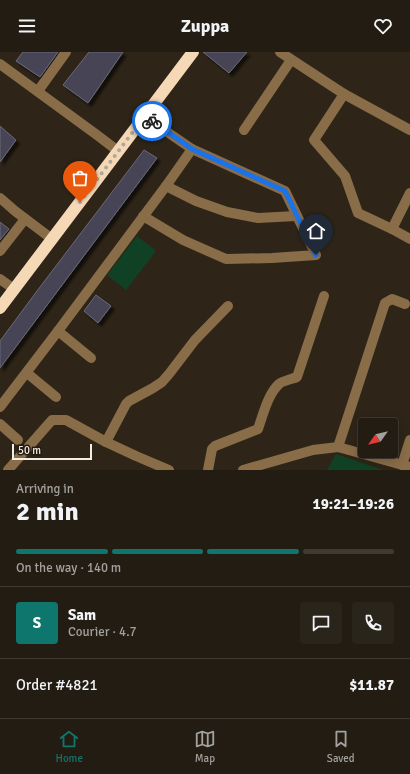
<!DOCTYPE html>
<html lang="en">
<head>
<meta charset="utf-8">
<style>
  :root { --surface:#221c12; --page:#2a251b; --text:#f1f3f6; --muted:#a2a19f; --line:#3f3a32; --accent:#0f766e }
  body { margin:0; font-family:Signika,sans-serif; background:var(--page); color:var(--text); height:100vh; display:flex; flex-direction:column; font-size:15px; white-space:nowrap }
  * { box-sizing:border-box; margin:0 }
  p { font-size:13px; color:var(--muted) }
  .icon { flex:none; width:22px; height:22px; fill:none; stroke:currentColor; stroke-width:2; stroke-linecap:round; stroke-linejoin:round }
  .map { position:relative; height:418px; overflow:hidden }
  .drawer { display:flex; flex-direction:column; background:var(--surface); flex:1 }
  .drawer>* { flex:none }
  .needle { width:26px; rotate:236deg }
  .fabs { position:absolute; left:358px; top:366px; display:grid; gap:8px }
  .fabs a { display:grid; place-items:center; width:40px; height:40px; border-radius:4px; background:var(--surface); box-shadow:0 2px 10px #0003,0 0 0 1px var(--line); font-size:20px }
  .scale { position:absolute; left:12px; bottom:10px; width:80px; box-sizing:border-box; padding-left:4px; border:2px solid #f3ede5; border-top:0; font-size:11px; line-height:14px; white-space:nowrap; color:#f3ede5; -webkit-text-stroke:3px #241b0f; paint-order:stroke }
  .pin { position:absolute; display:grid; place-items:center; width:34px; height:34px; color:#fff; margin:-41px -17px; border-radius:50% 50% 50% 0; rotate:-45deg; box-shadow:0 0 4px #0007 }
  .pin .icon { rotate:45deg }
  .courier { position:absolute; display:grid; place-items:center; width:40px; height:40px; margin:-20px; border:3px solid #1a73e8; border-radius:50%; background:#fff; color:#222; box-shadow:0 1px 5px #0007 }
  .summary em { font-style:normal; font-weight:800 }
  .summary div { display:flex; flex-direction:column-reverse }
  .summary { display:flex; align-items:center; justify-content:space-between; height:68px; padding:0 16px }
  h1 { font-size:26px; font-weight:800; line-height:30px }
  .bar { display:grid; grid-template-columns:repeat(4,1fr); gap:6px 4px; align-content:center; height:48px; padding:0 16px }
  .bar i { height:5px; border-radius:3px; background:var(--line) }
  .bar .selected { background:var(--accent) }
  .bar p { grid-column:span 4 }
  .line { display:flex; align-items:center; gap:10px; padding:0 16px; border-top:1px solid var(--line) }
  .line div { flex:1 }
  .round { display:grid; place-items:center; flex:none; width:42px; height:42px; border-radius:4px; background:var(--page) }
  header { display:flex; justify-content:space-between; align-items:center; height:52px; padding:0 16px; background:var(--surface); font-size:18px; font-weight:800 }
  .tabs { display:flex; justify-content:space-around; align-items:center; height:56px; border-top:1px solid var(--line); background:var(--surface); font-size:11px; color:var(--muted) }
  .tabs a { display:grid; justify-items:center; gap:2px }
  .tabs .selected { color:var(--accent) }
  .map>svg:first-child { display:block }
  .green { fill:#114125 }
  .building { fill:#474454; stroke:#6b6879; filter:url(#shadow) }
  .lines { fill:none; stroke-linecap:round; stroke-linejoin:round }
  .minor { stroke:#896c48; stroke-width:10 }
  .highway { stroke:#f5d8b5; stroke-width:12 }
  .done { stroke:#aea79d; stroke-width:4; stroke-dasharray:0 7.2 }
  .route { stroke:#1a73e8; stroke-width:5 }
</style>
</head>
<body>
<header><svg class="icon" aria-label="menu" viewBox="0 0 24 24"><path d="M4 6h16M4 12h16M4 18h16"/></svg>Zuppa<svg class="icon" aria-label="heart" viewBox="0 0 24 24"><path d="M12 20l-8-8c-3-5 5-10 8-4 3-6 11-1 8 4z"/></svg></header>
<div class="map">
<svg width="410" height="418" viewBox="0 0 410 418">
  <defs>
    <filter id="shadow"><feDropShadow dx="3.5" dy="3.5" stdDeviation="1" flood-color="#0009"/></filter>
  </defs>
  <rect width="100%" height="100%" fill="#2e2518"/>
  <g class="green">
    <polygon points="137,184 156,199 126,238 107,223"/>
    <polygon points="336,402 383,418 327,418"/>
  </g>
  <g class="building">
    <polygon points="23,0 58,0 40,25 16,9"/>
    <polygon points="89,0 123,0 88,51 63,33"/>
    <polygon points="203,0 247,0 229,21"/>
    <polygon points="0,74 16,88 0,110"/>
    <polygon points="144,98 157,106 0,316 0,289 37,239"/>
    <polygon points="0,170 9,177 0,188"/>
    <polygon points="96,243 111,254 98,271 84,259"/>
  </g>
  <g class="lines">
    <g class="minor">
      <polyline points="280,0 344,42 410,78"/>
      <polyline points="0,12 97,83 118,99"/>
      <polyline points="38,39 66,0"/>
      <polyline points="344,42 314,88 345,124 358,161 392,177 410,187"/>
      <polyline points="244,78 291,8"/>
      <polyline points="166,134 196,149 227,160 258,166 296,164"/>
      <polyline points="0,146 15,159 52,187"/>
      <polyline points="143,164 183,188 226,207 272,206 316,203 285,139 192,97 157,73 145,63"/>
      <polyline points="392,177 410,141"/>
      <polyline points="0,199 25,167"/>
      <polyline points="0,227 14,237"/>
      <polyline points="58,279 91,306"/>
      <polyline points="27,321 56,345"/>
      <polyline points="0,355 58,279 166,134 192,97"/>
      <polyline points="0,372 18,388"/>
      <polyline points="106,390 126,352 129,349 153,336 162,330 169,322 195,288 228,254"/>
      <polyline points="338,395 385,251 392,247 405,252"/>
      <polyline points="402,413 410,388"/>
      <polyline points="8,418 52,368 66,368 106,390 136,404 169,418"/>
      <path d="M 208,418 L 212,397 L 215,394 L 258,377 C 263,363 268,342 279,332 C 282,329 292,327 297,325 L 324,244"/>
      <polyline points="243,418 313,398 338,395 410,415"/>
    </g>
    <polyline class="highway" points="0,256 193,0"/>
  </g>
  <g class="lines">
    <polyline class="done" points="80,150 145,64 152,69"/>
    <polyline class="route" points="152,69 192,97 285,139 316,203"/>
  </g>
</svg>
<div class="fabs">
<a><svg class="needle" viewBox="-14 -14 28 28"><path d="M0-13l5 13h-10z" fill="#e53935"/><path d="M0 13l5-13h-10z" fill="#a2a19f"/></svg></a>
</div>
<div class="scale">50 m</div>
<div class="pin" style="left:80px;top:150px;background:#ea580c"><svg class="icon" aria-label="bag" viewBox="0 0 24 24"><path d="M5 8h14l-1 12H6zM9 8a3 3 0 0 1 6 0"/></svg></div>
<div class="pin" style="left:316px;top:203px;background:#1f2937"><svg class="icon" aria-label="home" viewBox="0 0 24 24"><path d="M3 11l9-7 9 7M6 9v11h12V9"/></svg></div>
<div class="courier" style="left:152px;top:69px"><svg class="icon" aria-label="bike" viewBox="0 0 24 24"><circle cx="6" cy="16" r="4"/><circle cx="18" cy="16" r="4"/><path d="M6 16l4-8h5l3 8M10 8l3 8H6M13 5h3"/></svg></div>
</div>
<section class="drawer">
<div class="summary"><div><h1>2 min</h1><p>Arriving in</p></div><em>19:21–19:26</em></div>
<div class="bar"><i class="selected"></i><i class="selected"></i><i class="selected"></i><i></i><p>On the way · 140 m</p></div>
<div class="line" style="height:72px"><b class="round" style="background:var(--accent);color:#fff">S</b><div><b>Sam</b><p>Courier · 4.7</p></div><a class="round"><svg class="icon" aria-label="chat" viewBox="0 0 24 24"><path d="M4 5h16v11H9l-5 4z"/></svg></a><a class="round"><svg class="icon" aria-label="phone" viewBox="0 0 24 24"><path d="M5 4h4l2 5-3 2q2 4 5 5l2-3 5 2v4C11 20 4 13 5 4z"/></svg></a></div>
<div class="line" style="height:52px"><div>Order #4821</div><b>$11.87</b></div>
</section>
<nav class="tabs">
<a class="selected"><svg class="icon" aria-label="home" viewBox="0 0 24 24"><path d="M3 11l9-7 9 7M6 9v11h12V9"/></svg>Home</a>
<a><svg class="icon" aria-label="map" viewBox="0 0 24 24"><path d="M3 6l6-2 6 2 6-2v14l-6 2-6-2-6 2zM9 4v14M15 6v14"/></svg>Map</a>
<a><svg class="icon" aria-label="saved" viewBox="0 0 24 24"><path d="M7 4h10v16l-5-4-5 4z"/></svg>Saved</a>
</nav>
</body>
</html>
